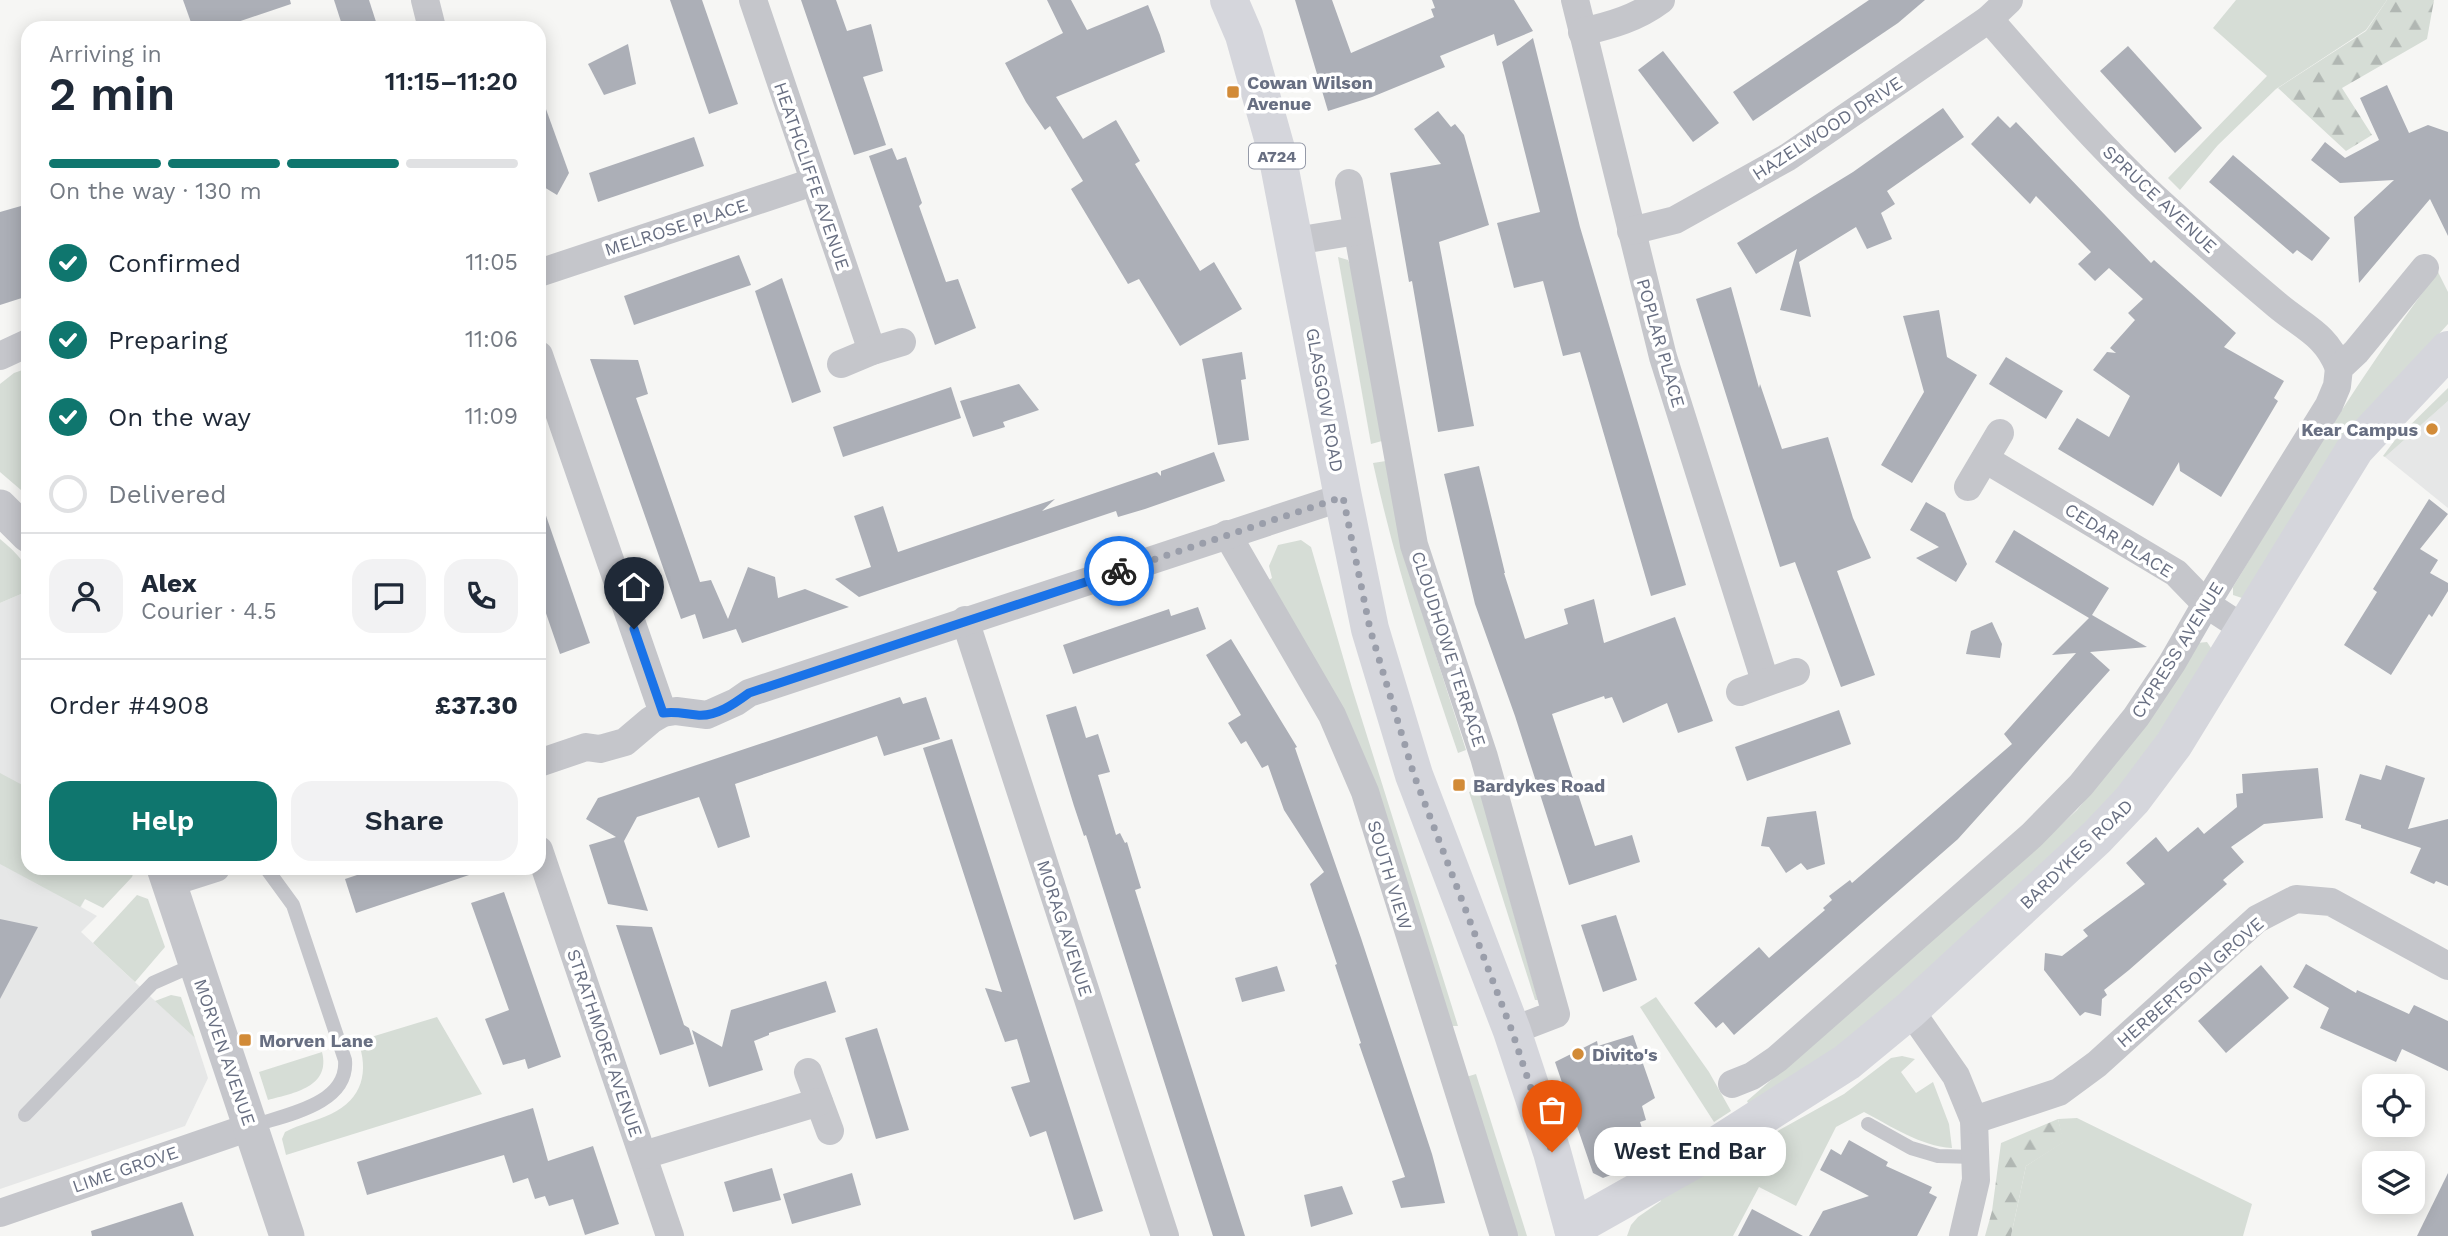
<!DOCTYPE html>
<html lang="en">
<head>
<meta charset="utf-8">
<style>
  :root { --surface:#fff; --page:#f2f2f3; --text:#1f2937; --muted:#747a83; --line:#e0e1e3; --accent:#0f766e }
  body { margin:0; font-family:"Work Sans",sans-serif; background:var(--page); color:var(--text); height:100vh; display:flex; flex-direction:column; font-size:26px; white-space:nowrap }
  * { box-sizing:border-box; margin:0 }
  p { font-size:23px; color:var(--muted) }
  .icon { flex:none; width:38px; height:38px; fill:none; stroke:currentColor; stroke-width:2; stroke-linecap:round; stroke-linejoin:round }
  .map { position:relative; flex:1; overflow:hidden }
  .panel { position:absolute; left:21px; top:21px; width:525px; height:854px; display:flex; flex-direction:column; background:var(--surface); border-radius:21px; box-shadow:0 4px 18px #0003 }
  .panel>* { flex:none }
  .controls { position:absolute; left:2362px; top:1074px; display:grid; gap:14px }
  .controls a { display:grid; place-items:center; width:63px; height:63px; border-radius:14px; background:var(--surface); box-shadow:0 4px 18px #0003; font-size:35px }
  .pin { position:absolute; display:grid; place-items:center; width:60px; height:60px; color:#fff; margin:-72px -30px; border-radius:50% 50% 50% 0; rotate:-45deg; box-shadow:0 0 7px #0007 }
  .pin .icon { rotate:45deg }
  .courier { position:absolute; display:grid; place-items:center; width:70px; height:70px; margin:-35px; border:5px solid #1a73e8; border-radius:50%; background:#fff; color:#222; box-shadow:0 2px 9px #0007 }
  .bubble { position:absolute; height:49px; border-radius:21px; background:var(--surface); box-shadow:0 4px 18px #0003; font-size:23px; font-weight:600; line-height:49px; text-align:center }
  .head em { font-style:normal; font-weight:600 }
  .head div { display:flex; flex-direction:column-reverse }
  .head { display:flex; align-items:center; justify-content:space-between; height:119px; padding:0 28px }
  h1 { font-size:46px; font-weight:600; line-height:52px }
  .bar { display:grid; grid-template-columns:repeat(4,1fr); gap:10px 7px; align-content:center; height:84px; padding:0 28px }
  .bar i { height:9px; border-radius:5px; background:var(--line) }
  .bar .active { background:var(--accent) }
  .bar p { grid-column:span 4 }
  .line { display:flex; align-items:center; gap:18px; padding:0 28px; border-top:2px solid var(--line) }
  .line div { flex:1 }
  .round { display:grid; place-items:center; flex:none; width:74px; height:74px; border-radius:21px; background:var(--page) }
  ol { padding:0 28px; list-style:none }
  li { display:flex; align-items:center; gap:21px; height:77px }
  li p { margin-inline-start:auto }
  li .icon { padding:7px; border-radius:50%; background:var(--accent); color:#fff; stroke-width:4 }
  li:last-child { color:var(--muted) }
  li i { width:38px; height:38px; border:4px solid var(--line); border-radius:50% }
  .button { display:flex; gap:14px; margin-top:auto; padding:14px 28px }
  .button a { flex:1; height:80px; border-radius:21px; background:var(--accent); color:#fff; font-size:28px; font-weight:600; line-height:80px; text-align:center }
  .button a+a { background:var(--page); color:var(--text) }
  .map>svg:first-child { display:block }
  .built { fill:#e6e7e7 }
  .grass { fill:#d6ddd6 }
  .forest { fill:url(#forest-firs) }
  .building { fill:#acafb7 }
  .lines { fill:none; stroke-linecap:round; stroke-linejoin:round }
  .service { stroke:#c5c6cb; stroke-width:14 }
  .minor { stroke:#c5c6cb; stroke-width:28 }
  .tertiary { stroke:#c5c6cb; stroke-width:35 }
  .secondary { stroke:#d5d6dc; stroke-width:38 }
  .primary { stroke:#d5d6dc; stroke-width:38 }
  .done { stroke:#9a9eaa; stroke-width:7; stroke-dasharray:0 12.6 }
  .route { stroke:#1a73e8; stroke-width:9 }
  .poi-dot { fill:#d28b38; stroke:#fff; stroke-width:2.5 }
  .labels { text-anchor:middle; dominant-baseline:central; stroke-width:7; stroke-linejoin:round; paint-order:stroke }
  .shield { fill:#fff; stroke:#959aa8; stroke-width:2 }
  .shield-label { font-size:16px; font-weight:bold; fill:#686f82 }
  .poi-label { font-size:18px; font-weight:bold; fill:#686f82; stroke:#fff; text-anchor:start }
  .street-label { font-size:18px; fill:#686f82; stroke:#fff }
</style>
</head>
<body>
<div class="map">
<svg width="2448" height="1236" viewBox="0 0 2448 1236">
  <defs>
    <pattern id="forest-firs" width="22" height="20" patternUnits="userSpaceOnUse" patternTransform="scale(1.75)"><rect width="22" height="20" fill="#d6ddd6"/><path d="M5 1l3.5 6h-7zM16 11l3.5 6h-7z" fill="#b1b7b3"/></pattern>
  </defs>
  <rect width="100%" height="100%" fill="#f6f6f4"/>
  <g class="built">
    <polygon points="2448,401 2448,508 2385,457"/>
    <polygon points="28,591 28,868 100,868 81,907 97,916 81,932 195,1038 208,1078 185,1126 0,1189 0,603"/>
  </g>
  <g class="grass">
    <polygon points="2236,0 2387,0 2366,30 2276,89 2218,145 2180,190 2168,178 2267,76 2213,28"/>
    <polygon points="1338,257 1348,260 1351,267 1382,441 1371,444"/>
    <path d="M 2438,272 L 2448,292 L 2448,324 L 2369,411 L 2242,598 L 2233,595 L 2233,587 C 2298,479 2362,372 2438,272 Z"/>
    <polygon points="28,368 28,496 0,472 0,384 14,373"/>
    <polygon points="2448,388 2448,401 2385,457 2383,456 2395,440"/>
    <path d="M 1386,461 L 1405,559 L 1466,750 L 1458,753 C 1425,657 1395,563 1373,463 Z"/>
    <path d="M 0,539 C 21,557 28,563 28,591 L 0,603 Z"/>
    <polygon points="1301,540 1311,547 1352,688 1458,1026 1452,1026 1267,581 1272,578 1269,566 1278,545"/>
    <polygon points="2207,642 2213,651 2211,659 2107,807 1861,1035 1751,1109 1747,1101 2031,853 2077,810 2128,748 2197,643"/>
    <polygon points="0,773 28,788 28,868 135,868 132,877 103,908 85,899 80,907 0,864"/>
    <polygon points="1479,788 1538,1000 1535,1000 1469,792"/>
    <polygon points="137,895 148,899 165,947 135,982 93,943"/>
    <polygon points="171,995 181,997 195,1038 155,1001"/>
    <polygon points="1656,997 1709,1072 1731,1111 1714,1122 1640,1007"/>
    <path d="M 437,1017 L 482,1094 L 286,1155 L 282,1139 L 285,1132 C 300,1124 316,1121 331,1114 C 363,1099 369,1071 358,1041 Z"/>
    <path d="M 322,1052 C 331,1087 294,1093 268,1100 L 259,1072 Z"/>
    <path d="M 1902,1056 L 1915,1059 L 1901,1072 L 1916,1093 L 1933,1082 L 1949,1124 L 1952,1148 C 1920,1146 1891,1126 1864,1112 L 1836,1127 L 1796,1206 L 1759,1187 L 1733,1236 L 1627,1236 L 1631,1225 L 1638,1217 L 1661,1201 L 1659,1197 L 1844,1094 L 1891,1058 Z"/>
    <polygon points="1476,1074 1527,1236 1518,1236 1466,1077"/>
    <polygon points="2077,1118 2252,1204 2243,1236 2011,1236 2026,1166 2063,1142 2058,1119"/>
  </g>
  <g class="forest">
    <polygon points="2387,0 2434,0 2427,39 2342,88 2372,135 2346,151 2278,88 2366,31"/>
    <polygon points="2058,1119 2064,1142 2026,1166 2011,1236 1985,1236 1992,1211 2001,1143"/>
  </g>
  <g class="building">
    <polygon points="183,0 290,0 291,4 220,28 193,28"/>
    <polygon points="334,0 369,0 378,28 343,28"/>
    <polygon points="670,0 702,0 738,104 709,114"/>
    <polygon points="801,0 836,0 847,31 871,24 883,71 863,77 886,145 854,155"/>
    <polygon points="1047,0 1071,0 1087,30 1148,5 1160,35 1165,52 1056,97 1083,139 1116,120 1140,161 1135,164 1200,271 1214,262 1242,309 1180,346 1139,279 1128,284 1071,189 1083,181 1050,126 1045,130 1026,102 1005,63 1063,33"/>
    <polygon points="1295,0 1332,0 1351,53 1434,17 1431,9 1435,8 1432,0 1514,0 1533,31 1497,46 1494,34 1440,56 1445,67 1372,97 1328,111"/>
    <polygon points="1869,0 1925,0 1898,23 1753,121 1733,92"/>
    <polygon points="1533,38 1580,227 1686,585 1651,596 1580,352 1563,356 1543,281 1514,288 1497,223 1540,212 1502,62"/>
    <polygon points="628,44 636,84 604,95 588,64"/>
    <polygon points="2128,46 2202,128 2175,153 2100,71"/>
    <polygon points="1663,51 1719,123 1693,142 1638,70"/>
    <polygon points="2387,85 2409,133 2428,125 2448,132 2448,236 2430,199 2359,283 2354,217 2394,180 2340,183 2311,160 2325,142 2345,158 2379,140 2360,98"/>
    <polygon points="542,98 569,173 557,195 539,184 539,99"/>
    <polygon points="1943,108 1964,137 1887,191 1895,204 1881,213 1892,239 1867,249 1856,227 1799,262 1811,317 1780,310 1797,249 1756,274 1737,243 1853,172"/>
    <polygon points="1438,111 1451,127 1455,124 1464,135 1489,225 1439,242 1474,426 1438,432 1412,281 1409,282 1390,173 1441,164 1414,129"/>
    <polygon points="1998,116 2010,128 2016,122 2151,263 2154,260 2236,333 2224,347 2284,381 2274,398 2278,401 2221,497 2180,471 2179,462 2153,506 2058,449 2077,418 2109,437 2130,396 2093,370 2107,352 2116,353 2110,348 2135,320 2128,313 2143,299 2109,268 2095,281 2078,264 2091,252 2036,196 2030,204 1971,144"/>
    <polygon points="694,137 704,166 598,202 589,173"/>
    <polygon points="892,148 897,160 906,157 922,203 919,206 946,282 958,279 976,328 935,345 869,156"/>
    <polygon points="2233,155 2330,238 2312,261 2297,250 2293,254 2209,182"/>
    <polygon points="28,204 28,296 0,305 0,212"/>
    <polygon points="739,255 751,285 634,325 624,296"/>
    <polygon points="782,278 821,392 792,403 755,291"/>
    <polygon points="1731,287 1759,388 1760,384 1782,449 1828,437 1853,518 1871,558 1837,571 1875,675 1841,687 1795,562 1780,567 1696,299"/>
    <polygon points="1939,310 1947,357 1977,375 1912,483 1881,465 1924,392 1903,316"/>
    <polygon points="1242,352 1246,379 1241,380 1249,440 1218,445 1202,359"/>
    <polygon points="2006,357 2063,391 2046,419 1989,384"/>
    <polygon points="590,359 638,360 648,394 636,398 700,582 711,580 728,619 748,567 775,577 778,598 805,589 849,607 742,643 736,629 703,639 695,614 681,619"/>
    <polygon points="1019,384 1039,410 1003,422 1005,427 973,437 960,401"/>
    <polygon points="951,387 961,418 843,457 833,427"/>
    <polygon points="1214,452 1225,481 1145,509 1118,517 1116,511 859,597 835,579 871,567 854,516 883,506 898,552 1055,499 1042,511 1157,472 1161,476 1161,471"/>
    <polygon points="1479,466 1505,573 1504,573 1525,639 1568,624 1564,609 1594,599 1604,643 1675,617 1713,721 1678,733 1667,703 1623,723 1612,697 1605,699 1604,696 1552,714 1595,846 1632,835 1640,862 1569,885 1515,716 1475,604 1444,474"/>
    <polygon points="2429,499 2448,514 2420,549 2438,560 2430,573 2448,583 2448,591 2432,617 2429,614 2391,675 2344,645 2377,592 2373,589"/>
    <polygon points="1926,502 1945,513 1967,564 1956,582 1916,558 1939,547 1910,530"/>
    <polygon points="543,507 590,643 560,654 539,593 539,508"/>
    <polygon points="2014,530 2109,588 2092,615 2147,647 2090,652 2110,670 1958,839 1734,1035 1723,1022 1716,1028 1694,1003 1759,947 1769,958 1825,910 1823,908 1832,900 1829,896 1850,880 1852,883 2012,744 2004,734 2076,653 2052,655 2089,618 1995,562"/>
    <polygon points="1198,607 1206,629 1073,674 1063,645 1169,609 1171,616"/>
    <polygon points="1992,622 2002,644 2000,658 1966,654 1971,631"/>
    <polygon points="1231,639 1297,747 1295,748 1361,938 1432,1154 1445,1203 1401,1208 1392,1181 1405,1177 1359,1044 1361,1043 1335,965 1337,964 1310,884 1324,872 1284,810 1268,765 1262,768 1246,741 1241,744 1228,723 1241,715 1206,655"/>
    <polygon points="900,697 903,704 926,697 940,739 884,756 877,736 735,784 750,837 718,848 699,797 637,817 624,841 648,911 608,904 589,845 616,837 586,819 598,798"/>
    <polygon points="1076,706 1086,738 1098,734 1110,772 1098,775 1116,835 1120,833 1125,843 1127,842 1141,888 1135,890 1245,1236 1213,1236 1086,835 1084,836 1074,806 1046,715"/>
    <polygon points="1839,710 1851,744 1747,781 1735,747"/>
    <polygon points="952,739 1103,1211 1074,1220 1046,1131 1030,1137 1011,1087 1030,1082 1017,1039 1005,1042 985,988 1002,992 923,748"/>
    <polygon points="2386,765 2425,778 2408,829 2448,819 2448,886 2436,881 2434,884 2410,873 2421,848 2361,828 2361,825 2345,820 2360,774 2381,780"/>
    <polygon points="2318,768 2323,818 2264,824 2231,847 2244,862 2223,880 2227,884 2129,970 2104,990 2107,995 2102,999 2101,1016 2085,1012 2080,1016 2044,970 2045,953 2062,956 2088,936 2083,930 2145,884 2126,863 2156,837 2168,852 2198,827 2204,834 2237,807 2236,794 2243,793 2242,774"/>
    <polygon points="1816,811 1825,864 1807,870 1801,863 1786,873 1769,847 1761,846 1767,817"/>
    <polygon points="378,868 478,868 478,872 356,913 345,879"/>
    <polygon points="504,892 561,1057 528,1069 525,1059 503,1065 485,1019 509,1010 471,903"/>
    <polygon points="1616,915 1637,980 1603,992 1581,925"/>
    <polygon points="0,919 38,927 0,999"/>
    <polygon points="616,925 652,927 684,1025 689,1028 694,1044 660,1055"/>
    <polygon points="2306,964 2356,993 2357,990 2409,1014 2414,1005 2448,1021 2448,1071 2402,1049 2396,1062 2320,1028 2329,1008 2293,987"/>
    <polygon points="2261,965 2289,998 2226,1053 2198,1021"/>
    <polygon points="1277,966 1285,991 1242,1002 1235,978"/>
    <polygon points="826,981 836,1012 769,1033 769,1035 754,1041 763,1070 709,1087 692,1030 722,1047 731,1010"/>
    <polygon points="877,1028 909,1130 876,1139 845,1038"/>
    <polygon points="1633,1035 1655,1098 1642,1106 1646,1120 1640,1122 1646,1141 1633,1147 1639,1164 1603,1178 1593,1173 1555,1062 1597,1041 1598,1046"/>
    <polygon points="533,1108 548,1161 593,1146 619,1224 585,1235 573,1199 549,1206 545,1196 535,1199 528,1178 513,1183 504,1155 367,1195 357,1162"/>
    <polygon points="1849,1140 1888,1162 1886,1166 1932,1187 1929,1193 1937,1197 1917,1236 1809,1236 1823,1211 1869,1196 1820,1170 1831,1149 1841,1155"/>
    <polygon points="772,1168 781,1200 733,1212 724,1182"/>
    <polygon points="852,1173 861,1205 792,1224 783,1194"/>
    <polygon points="2448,1173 2448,1236 2417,1236"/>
    <polygon points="1342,1186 1353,1214 1311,1227 1304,1195"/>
    <polygon points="182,1202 194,1236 92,1236 91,1231"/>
    <polygon points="1752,1209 1803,1236 1738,1236"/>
  </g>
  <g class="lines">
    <g class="service">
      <polyline points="25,1115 153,983 196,964"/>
      <polyline points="1868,1124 1911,1148 1938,1156 1975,1157"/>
      <path d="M 252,1126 C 284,1115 349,1105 345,1060 L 293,905 L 266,868"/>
    </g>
    <g class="minor">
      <polyline points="425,0 432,28"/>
      <polyline points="753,0 872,351"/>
      <polyline points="1575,0 1663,357 1765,681"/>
      <path d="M 1989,19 C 2045,83 2101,149 2164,206 C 2201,240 2239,273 2277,305 C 2303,327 2326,334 2339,368"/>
      <path d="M 1582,32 C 1612,25 1637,18 1661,0"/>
      <polyline points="1349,183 1414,545 1484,757 1556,1014 1512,1031"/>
      <polyline points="1631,231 1675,220 1788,157 1989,19 2009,0"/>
      <polyline points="1295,241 1357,231"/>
      <polyline points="539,273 813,182"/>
      <polyline points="539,355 663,713"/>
      <polyline points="0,356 28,343"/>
      <polyline points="841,364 872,351 902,342"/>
      <polyline points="1985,459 2176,573 2206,604 2246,630"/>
      <polyline points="1968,487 2000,433"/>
      <polyline points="1227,534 1332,715 1365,792 1504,1236"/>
      <polyline points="965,620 1165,1236"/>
      <polyline points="1740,692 1796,672"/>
      <polyline points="539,763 586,747 600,749 625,742 651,720 663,713 676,711 707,715 736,702 749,693 1343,497"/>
      <polyline points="539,850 670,1236"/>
      <polyline points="169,883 216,868"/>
      <polyline points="1910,1010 1956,1076 1974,1120 1976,1180 1963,1236"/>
      <polyline points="808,1072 830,1131"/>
      <polyline points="1732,1084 1752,1076 1777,1059 2032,835 2081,785 2136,717 2172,663 2206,604 2329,405 2337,386 2339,368 2356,352 2425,268"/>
      <polyline points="1974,1120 2059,1092 2097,1064 2257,919 2296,899 2331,902 2448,966"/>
      <polyline points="644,1155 819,1102"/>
      <polyline points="0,1213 250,1127"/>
    </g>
    <g class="tertiary">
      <polyline points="0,507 28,535"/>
      <polyline points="164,868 287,1236"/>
    </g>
    <polyline class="secondary" points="1573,1228 1692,1161 1847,1062 1910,1010 2097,837 2132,800 2174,744 2355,449 2448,350"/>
    <polyline class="primary" points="1229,0 1244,35 1276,149 1343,497 1370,629 1414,775 1512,1031 1552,1152 1575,1236"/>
  </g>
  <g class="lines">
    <polyline class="done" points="1119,571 1343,497 1370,629 1414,775 1512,1031 1552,1152"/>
    <path class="route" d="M 634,629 L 663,713 C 676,711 685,714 697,715 C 716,717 734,704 749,693 L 1119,571"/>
  </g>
  <g class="poi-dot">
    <rect x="1226" y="85" width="14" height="14" rx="3.5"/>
    <circle cx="2432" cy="429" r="7"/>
    <rect x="1452" y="778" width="14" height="14" rx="3.5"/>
    <rect x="238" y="1033" width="14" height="14" rx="3.5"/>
    <circle cx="1578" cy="1054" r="7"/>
  </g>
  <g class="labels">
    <rect class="shield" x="1249" y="143.5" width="56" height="25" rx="5"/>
    <g class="shield-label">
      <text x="1277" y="156">A724</text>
    </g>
    <g class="poi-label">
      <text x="1247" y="82">Cowan Wilson<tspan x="1247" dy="21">Avenue</tspan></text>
      <text x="2418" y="429" text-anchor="end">Kear Campus</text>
      <text x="1473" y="785">Bardykes Road</text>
      <text x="259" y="1040">Morven Lane</text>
      <text x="1592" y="1054">Divito's</text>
    </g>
    <g class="street-label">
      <text transform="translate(1827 128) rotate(-33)">HAZELWOOD DRIVE</text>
      <text transform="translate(812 176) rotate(71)">HEATHCLIFFE AVENUE</text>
      <text transform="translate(2160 199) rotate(43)">SPRUCE AVENUE</text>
      <text transform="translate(676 227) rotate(-18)">MELROSE PLACE</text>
      <text transform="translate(1661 343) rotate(74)">POPLAR PLACE</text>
      <text transform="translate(1325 400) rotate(80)">GLASGOW ROAD</text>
      <text transform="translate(2119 540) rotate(32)">CEDAR PLACE</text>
      <text transform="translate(1449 649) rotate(72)">CLOUDHOWE TERRACE</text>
      <text transform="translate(2177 650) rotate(-58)">CYPRESS AVENUE</text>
      <text transform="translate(2076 854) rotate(-44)">BARDYKES ROAD</text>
      <text transform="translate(1390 875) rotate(73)">SOUTH VIEW</text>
      <text transform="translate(1065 928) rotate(72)">MORAG AVENUE</text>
      <text transform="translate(2190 982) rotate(-41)">HERBERTSON GROVE</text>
      <text transform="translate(605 1043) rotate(71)">STRATHMORE AVENUE</text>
      <text transform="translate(225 1052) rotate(71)">MORVEN AVENUE</text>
      <text transform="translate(125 1169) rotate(-19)">LIME GROVE</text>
    </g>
  </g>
</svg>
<div class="controls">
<a><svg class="icon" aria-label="locate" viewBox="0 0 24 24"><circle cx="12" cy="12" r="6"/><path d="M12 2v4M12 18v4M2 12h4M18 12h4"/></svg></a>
<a><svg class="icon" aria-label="layers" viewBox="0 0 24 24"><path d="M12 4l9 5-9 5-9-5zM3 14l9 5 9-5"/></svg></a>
</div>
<div class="pin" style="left:1552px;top:1152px;background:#ea580c"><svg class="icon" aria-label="bag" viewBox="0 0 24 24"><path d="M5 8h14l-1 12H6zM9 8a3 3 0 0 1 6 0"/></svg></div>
<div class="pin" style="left:634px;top:629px;background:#1f2937"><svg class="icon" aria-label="home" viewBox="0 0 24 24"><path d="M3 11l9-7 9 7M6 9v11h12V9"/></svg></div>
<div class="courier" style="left:1119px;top:571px"><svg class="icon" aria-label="bike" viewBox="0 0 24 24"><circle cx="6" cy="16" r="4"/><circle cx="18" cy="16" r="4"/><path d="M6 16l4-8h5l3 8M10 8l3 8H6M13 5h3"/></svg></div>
<div class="bubble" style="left:1594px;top:1127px;width:192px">West End Bar</div>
<section class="panel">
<div class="head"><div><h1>2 min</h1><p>Arriving in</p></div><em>11:15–11:20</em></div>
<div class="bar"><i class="active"></i><i class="active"></i><i class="active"></i><i></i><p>On the way · 130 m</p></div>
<ol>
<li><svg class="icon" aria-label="check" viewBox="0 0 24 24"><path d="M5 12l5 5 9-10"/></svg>Confirmed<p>11:05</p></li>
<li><svg class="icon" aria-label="check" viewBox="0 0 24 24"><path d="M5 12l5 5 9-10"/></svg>Preparing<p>11:06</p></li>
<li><svg class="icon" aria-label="check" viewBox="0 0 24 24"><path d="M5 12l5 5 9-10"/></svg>On the way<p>11:09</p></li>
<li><i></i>Delivered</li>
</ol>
<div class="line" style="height:126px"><a class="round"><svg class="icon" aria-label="person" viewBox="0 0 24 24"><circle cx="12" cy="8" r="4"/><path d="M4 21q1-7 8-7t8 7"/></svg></a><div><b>Alex</b><p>Courier · 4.5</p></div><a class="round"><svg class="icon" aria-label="chat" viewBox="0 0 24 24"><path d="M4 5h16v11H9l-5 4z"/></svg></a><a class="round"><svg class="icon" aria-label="phone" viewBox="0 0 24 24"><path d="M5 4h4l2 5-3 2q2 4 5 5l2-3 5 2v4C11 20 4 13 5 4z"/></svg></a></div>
<div class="line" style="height:91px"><div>Order #4908</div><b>£37.30</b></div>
<div class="button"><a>Help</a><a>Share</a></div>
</section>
</div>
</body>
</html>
